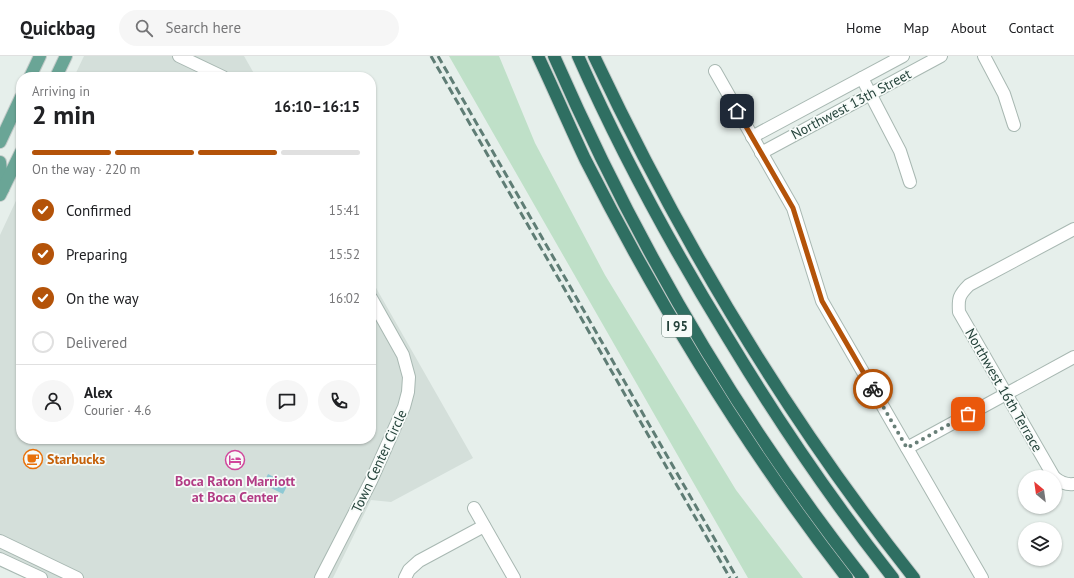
<!DOCTYPE html>
<html lang="en">
<head>
<meta charset="utf-8">
<style>
  :root { --surface:#fff; --page:#f6f6f6; --text:#202124; --muted:#757577; --line:#e0e0e0; --accent:#b45309 }
  body { margin:0; font-family:"PT Sans",sans-serif; background:var(--page); color:var(--text); height:100vh; display:flex; flex-direction:column; font-size:15px; white-space:nowrap }
  * { box-sizing:border-box; margin:0 }
  p { font-size:13px; color:var(--muted) }
  .icon { flex:none; width:22px; height:22px; fill:none; stroke:currentColor; stroke-width:2; stroke-linecap:round; stroke-linejoin:round }
  .map { position:relative; flex:1; overflow:hidden }
  .sheet { position:absolute; left:16px; top:16px; width:360px; height:372px; display:flex; flex-direction:column; background:var(--surface); border-radius:16px; box-shadow:0 1px 3px #0004 }
  .sheet>* { flex:none }
  .needle { width:26px; rotate:331deg }
  .controls { position:absolute; left:1018px; top:414px; display:grid; gap:8px }
  .controls a { display:grid; place-items:center; width:44px; height:44px; border-radius:50%; background:var(--surface); box-shadow:0 1px 3px #0004; font-size:20px }
  .pin { position:absolute; display:grid; place-items:center; width:34px; height:34px; color:#fff; margin:-17px; border-radius:8px; box-shadow:0 2px 6px #0006 }
  .courier { position:absolute; display:grid; place-items:center; width:40px; height:40px; margin:-20px; border:3px solid #b45309; border-radius:50%; background:#fff; color:#222; box-shadow:0 1px 5px #0007 }
  .head em { font-style:normal; font-weight:600 }
  .head div { display:flex; flex-direction:column-reverse }
  .head { display:flex; align-items:center; justify-content:space-between; height:68px; padding:0 16px }
  h1 { font-size:26px; font-weight:600; line-height:30px }
  .bar { display:grid; grid-template-columns:repeat(4,1fr); gap:6px 4px; align-content:center; height:48px; padding:0 16px }
  .bar i { height:5px; border-radius:3px; background:var(--line) }
  .bar .selected { background:var(--accent) }
  .bar p { grid-column:span 4 }
  .line { display:flex; align-items:center; gap:10px; padding:0 16px; border-top:1px solid var(--line) }
  .line div { flex:1 }
  .round { display:grid; place-items:center; flex:none; width:42px; height:42px; border-radius:21px; background:var(--page) }
  ol { padding:0 16px; list-style:none }
  li { display:flex; align-items:center; gap:12px; height:44px }
  li p { margin-inline-start:auto }
  li .icon { padding:4px; border-radius:50%; background:var(--accent); color:#fff; stroke-width:4 }
  li:last-child { color:var(--muted) }
  li i { width:22px; height:22px; border:2px solid var(--line); border-radius:50% }
  header { display:flex; align-items:center; gap:24px; box-sizing:border-box; height:56px; padding:0 20px; background:var(--surface); border-bottom:1px solid var(--line) }
  header strong { font-size:19px }
  nav { display:flex; gap:22px; margin-inline-start:auto; font-size:14px }
  .search { width:280px; height:36px; background:var(--page); display:flex; align-items:center; gap:10px; box-sizing:border-box; padding:0 14px; border-radius:22px; color:var(--muted); font-size:15px }
  .map>svg:first-child { display:block }
  .built { fill:#d4dfda }
  .green { fill:#bfe0c8 }
  .water { fill:#8ec9d4 }
  .lines { fill:none; stroke-linecap:round; stroke-linejoin:round }
  .minor-casing { stroke:#a8b8b2; stroke-width:14 }
  .major-casing { stroke:#c2cac8; stroke-width:14 }
  .highway-casing { stroke:#c2cac8; stroke-width:14 }
  .minor { stroke:#fff; stroke-width:12 }
  .major { stroke:#6aa596; stroke-width:12 }
  .highway { stroke:#2f6f62; stroke-width:12 }
  .rail { stroke:#5f7d75; stroke-width:3; stroke-dasharray:8 4; stroke-linecap:butt }
  .done { stroke:#687f78; stroke-width:4; stroke-dasharray:0 7.2 }
  .route { stroke:#b45309; stroke-width:5 }
  .labels { text-anchor:middle; dominant-baseline:central; stroke-width:3.5; stroke-linejoin:round; paint-order:stroke }
  .shield { fill:#f7fbf9; stroke:#637a73; stroke-width:1 }
  .shield-label { font-size:13px; font-weight:bold; fill:#24423a }
  .street-label { font-size:14px; fill:#24423a; stroke:#f7fbf9 }
  .food-label { font-size:14px; font-weight:bold; fill:#c56008; stroke:#f7fbf9; text-anchor:start }
  .hotel-label { font-size:14px; font-weight:bold; fill:#b23c85; stroke:#f7fbf9 }
</style>
</head>
<body>
<header>
<strong>Quickbag</strong>
<div class="search"><svg class="icon" aria-label="search" viewBox="0 0 24 24"><circle cx="10" cy="10" r="6"/><path d="M15 15l6 6"/></svg>Search here</div>
<nav><a>Home</a><a>Map</a><a>About</a><a>Contact</a></nav>
</header>
<div class="map">
<svg width="1074" height="522" viewBox="0 0 1074 522">
  <rect width="100%" height="100%" fill="#e6efeb"/>
  <g class="built">
    <polygon points="84,0 244,0 256,21 74,21"/>
    <polygon points="21,134 21,383 371,383 371,223 473,402 391,446 371,444 333,522 24,522 0,511 0,179"/>
  </g>
  <polygon class="green" points="449,0 499,0 535,87 605,219 736,434 803,522 748,522"/>
  <polygon class="water" points="268,418 288,428 283,438 263,428"/>
  <g class="lines">
    <g class="minor-casing">
      <g id="minor">
        <polyline points="179,0 223,21"/>
        <polyline points="984,0 1004,38 1014,69"/>
        <polyline points="715,15 793,152 822,245 982,522"/>
        <polyline points="862,22 900,95 910,126"/>
        <polyline points="752,81 903,0"/>
        <polyline points="761,97 941,0"/>
        <polyline points="907,392 1074,301"/>
        <path d="M 1054,421 L 959,256 C 958,242 959,239 969,229 L 1074,173"/>
        <path d="M 1055,422 C 1060,426 1067,429 1074,428"/>
        <polyline points="474,452 514,522"/>
        <polyline points="0,485 77,522"/>
        <polyline points="0,503 41,522"/>
        <polyline points="321,522 371,425 404,351 408,336 409,321 403,299 371,242"/>
        <polyline points="405,522 409,514 419,505 484,470"/>
      </g>
    </g>
    <g class="major-casing">
      <g id="major">
        <polyline points="30,21 40,0"/>
        <polyline points="56,21 66,0"/>
        <polyline points="0,86 21,41"/>
        <polyline points="0,106 3,133"/>
        <polyline points="0,139 21,96"/>
      </g>
    </g>
    <g class="highway-casing">
      <g id="highway">
        <path d="M 538,0 C 554,34 569,69 585,103 C 659,249 746,392 847,522"/>
        <path d="M 554,0 C 635,185 738,363 863,522"/>
        <path d="M 578,0 C 621,97 672,191 728,282 C 778,365 833,446 893,522"/>
        <path d="M 594,0 C 682,187 785,360 914,522"/>
      </g>
    </g>
    <use href="#minor" class="minor"/>
    <use href="#major" class="major"/>
    <use href="#highway" class="highway"/>
    <g class="rail">
      <polyline points="431,0 730,522"/>
      <polyline points="438,0 737,522"/>
    </g>
  </g>
  <g class="lines">
    <polyline class="done" points="873,333 907,392 968,358"/>
    <polyline class="route" points="737,55 793,152 822,245 873,333"/>
  </g>
  <defs>
    <g id="cafe-ring" transform="scale(1)"><circle r="9.5" fill="#f7fbf9" stroke="#e8710a" stroke-width="1.5"/><path d="M-5.5-4.5H6V0H3Q3 3.5 0 3.5H-2.5Q-5.5 3.5-5.5 0ZM3-3.2v2h1.7v-2ZM-6 4.5H4V6H-6Z" fill="#e8710a"/></g>
    <g id="hotel-ring" transform="scale(1)"><circle r="9.5" fill="#f7fbf9" stroke="#d1479c" stroke-width="1.5"/><path d="M-6-4.5h1.5V1H6V5H4.5V3h-9V5H-6ZM-4 0a1.8 1.8 0 1 1 3.6 0ZM.5 0V-2.5h3Q6-2.5 6 0Z" fill="#d1479c"/></g>
  </defs>
  <g fill-rule="evenodd">
    <use href="#cafe-ring" x="33" y="403"/>
    <use href="#hotel-ring" x="235" y="404"/>
  </g>
  <g class="labels">
    <rect class="shield" x="662" y="259" width="30" height="22" rx="3"/>
    <g class="shield-label">
      <text x="677" y="270">I 95</text>
    </g>
    <g class="street-label">
      <text transform="translate(851 48) rotate(-28)">Northwest 13th Street</text>
      <text transform="translate(1004 334) rotate(60)">Northwest 16th Terrace</text>
      <text transform="translate(379 405) rotate(-65)">Town Center Circle</text>
    </g>
    <g class="food-label">
      <text x="47" y="403">Starbucks</text>
    </g>
    <g class="hotel-label">
      <text x="235" y="425">Boca Raton Marriott<tspan x="235" dy="16">at Boca Center</tspan></text>
    </g>
  </g>
</svg>
<div class="controls">
<a><svg class="needle" viewBox="-14 -14 28 28"><path d="M0-13l5 13h-10z" fill="#e53935"/><path d="M0 13l5-13h-10z" fill="#757577"/></svg></a>
<a><svg class="icon" aria-label="layers" viewBox="0 0 24 24"><path d="M12 4l9 5-9 5-9-5zM3 14l9 5 9-5"/></svg></a>
</div>
<div class="pin" style="left:968px;top:358px;background:#ea580c"><svg class="icon" aria-label="bag" viewBox="0 0 24 24"><path d="M5 8h14l-1 12H6zM9 8a3 3 0 0 1 6 0"/></svg></div>
<div class="pin" style="left:737px;top:55px;background:#1f2937"><svg class="icon" aria-label="home" viewBox="0 0 24 24"><path d="M3 11l9-7 9 7M6 9v11h12V9"/></svg></div>
<div class="courier" style="left:873px;top:333px"><svg class="icon" aria-label="bike" viewBox="0 0 24 24"><circle cx="6" cy="16" r="4"/><circle cx="18" cy="16" r="4"/><path d="M6 16l4-8h5l3 8M10 8l3 8H6M13 5h3"/></svg></div>
<section class="sheet">
<div class="head"><div><h1>2 min</h1><p>Arriving in</p></div><em>16:10–16:15</em></div>
<div class="bar"><i class="selected"></i><i class="selected"></i><i class="selected"></i><i></i><p>On the way · 220 m</p></div>
<ol>
<li><svg class="icon" aria-label="check" viewBox="0 0 24 24"><path d="M5 12l5 5 9-10"/></svg>Confirmed<p>15:41</p></li>
<li><svg class="icon" aria-label="check" viewBox="0 0 24 24"><path d="M5 12l5 5 9-10"/></svg>Preparing<p>15:52</p></li>
<li><svg class="icon" aria-label="check" viewBox="0 0 24 24"><path d="M5 12l5 5 9-10"/></svg>On the way<p>16:02</p></li>
<li><i></i>Delivered</li>
</ol>
<div class="line" style="height:72px"><a class="round"><svg class="icon" aria-label="person" viewBox="0 0 24 24"><circle cx="12" cy="8" r="4"/><path d="M4 21q1-7 8-7t8 7"/></svg></a><div><b>Alex</b><p>Courier · 4.6</p></div><a class="round"><svg class="icon" aria-label="chat" viewBox="0 0 24 24"><path d="M4 5h16v11H9l-5 4z"/></svg></a><a class="round"><svg class="icon" aria-label="phone" viewBox="0 0 24 24"><path d="M5 4h4l2 5-3 2q2 4 5 5l2-3 5 2v4C11 20 4 13 5 4z"/></svg></a></div>
</section>
</div>
</body>
</html>
